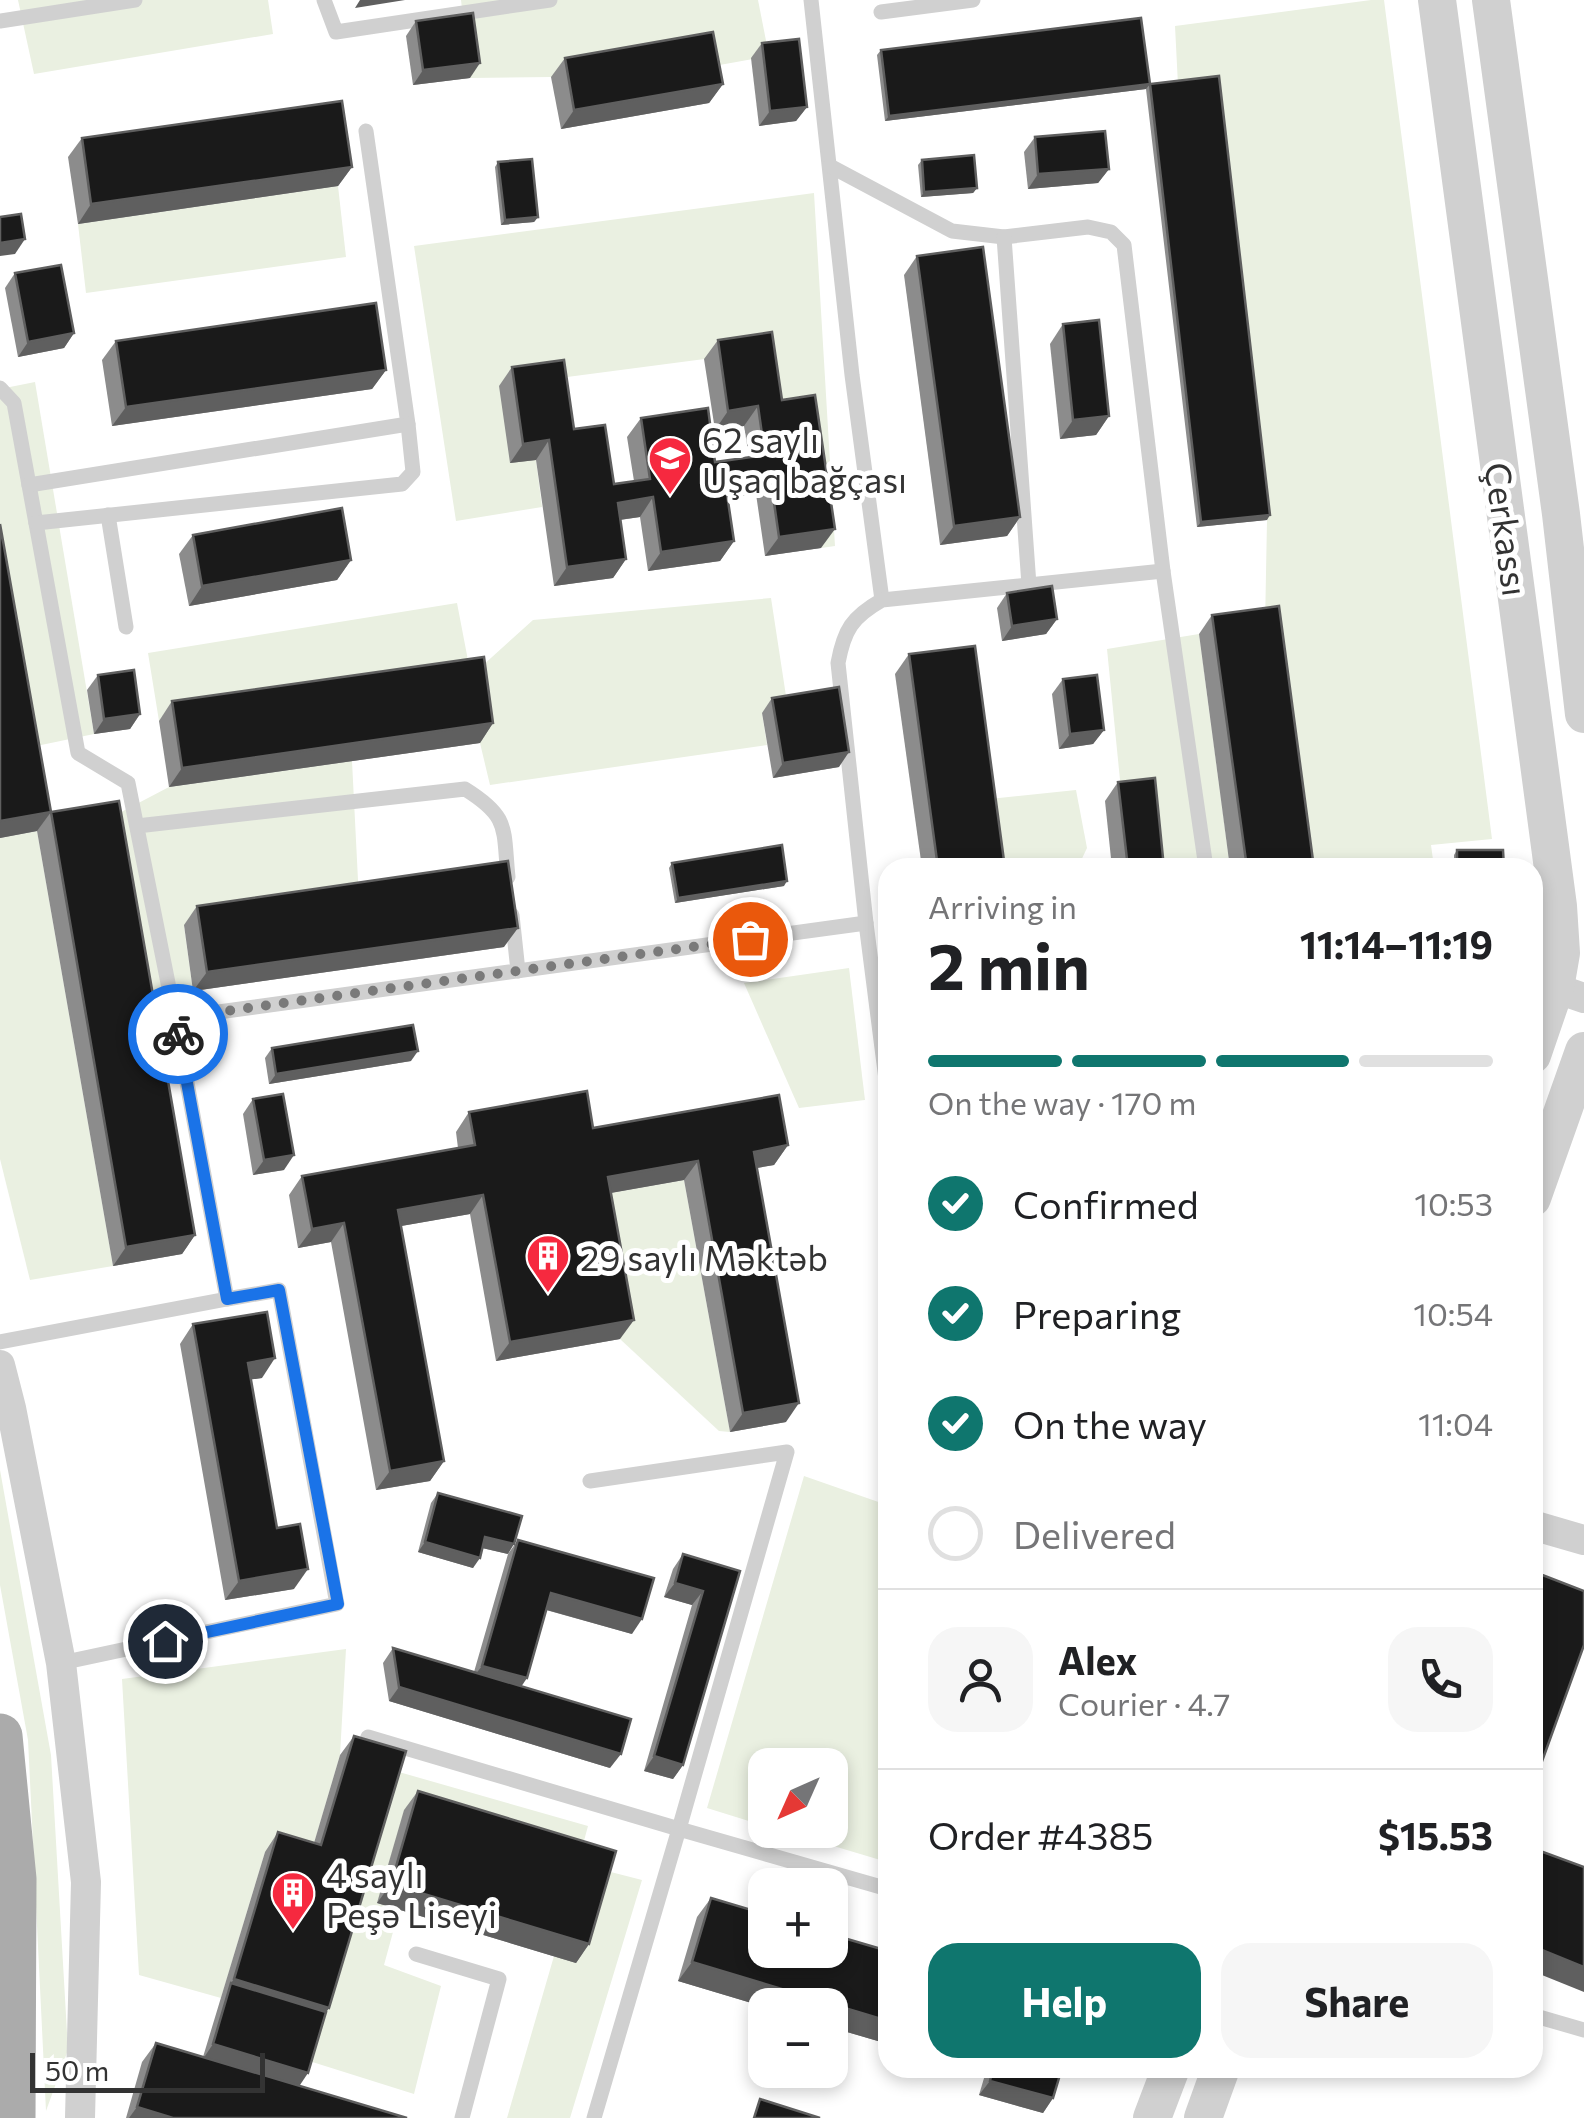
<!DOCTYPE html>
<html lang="en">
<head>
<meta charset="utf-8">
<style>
  :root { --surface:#fff; --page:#f6f6f6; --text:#202124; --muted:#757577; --line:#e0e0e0; --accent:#0f766e }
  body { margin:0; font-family:Commissioner,sans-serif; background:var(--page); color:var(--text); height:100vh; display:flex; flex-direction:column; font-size:38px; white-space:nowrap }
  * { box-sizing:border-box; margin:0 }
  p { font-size:32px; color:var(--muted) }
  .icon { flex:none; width:55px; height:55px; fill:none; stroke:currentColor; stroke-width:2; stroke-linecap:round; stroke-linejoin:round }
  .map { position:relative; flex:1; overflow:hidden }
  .sheet { position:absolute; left:878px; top:858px; width:665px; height:1220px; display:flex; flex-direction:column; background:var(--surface); border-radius:30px; box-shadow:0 5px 15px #0003 }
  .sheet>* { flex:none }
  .needle { width:65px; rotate:225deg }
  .controls { position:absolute; left:748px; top:1748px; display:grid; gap:20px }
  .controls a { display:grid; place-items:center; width:100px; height:100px; border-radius:20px; background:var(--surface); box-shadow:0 5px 15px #0003; font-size:50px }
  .scale { position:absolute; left:30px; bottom:25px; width:235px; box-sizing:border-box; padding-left:10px; border:5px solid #333; border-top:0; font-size:28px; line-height:35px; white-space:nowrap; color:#333; -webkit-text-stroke:8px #fff; paint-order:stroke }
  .pin { position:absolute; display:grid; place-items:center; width:85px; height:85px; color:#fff; margin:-42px; border:5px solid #fff; border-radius:50%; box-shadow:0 2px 10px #0007 }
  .courier { position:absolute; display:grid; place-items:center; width:100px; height:100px; margin:-50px; border:8px solid #1a73e8; border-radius:50%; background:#fff; color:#222; box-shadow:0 2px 12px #0007 }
  .overview em { font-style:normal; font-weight:700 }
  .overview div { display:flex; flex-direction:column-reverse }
  .overview { display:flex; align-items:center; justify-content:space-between; height:170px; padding:0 50px }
  h1 { font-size:65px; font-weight:700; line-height:75px }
  .bar { display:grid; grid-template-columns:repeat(4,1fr); gap:15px 10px; align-content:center; height:120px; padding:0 50px }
  .bar i { height:12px; border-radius:8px; background:var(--line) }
  .bar .selected { background:var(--accent) }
  .bar p { grid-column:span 4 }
  .line { display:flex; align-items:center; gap:25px; padding:0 50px; border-top:2px solid var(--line) }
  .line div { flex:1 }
  .round { display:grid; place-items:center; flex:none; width:105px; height:105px; border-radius:30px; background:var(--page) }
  ol { padding:0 50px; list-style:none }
  li { display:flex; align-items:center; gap:30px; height:110px }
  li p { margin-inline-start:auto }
  li .icon { padding:10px; border-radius:50%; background:var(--accent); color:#fff; stroke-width:4 }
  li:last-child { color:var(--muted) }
  li i { width:55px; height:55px; border:5px solid var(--line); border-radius:50% }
  .button { display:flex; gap:20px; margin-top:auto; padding:20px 50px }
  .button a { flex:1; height:115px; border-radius:30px; background:var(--accent); color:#fff; font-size:40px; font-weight:700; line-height:115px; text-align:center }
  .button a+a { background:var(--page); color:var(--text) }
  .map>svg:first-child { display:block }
  .green { fill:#eaf0e1 }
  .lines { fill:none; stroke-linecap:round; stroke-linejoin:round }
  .service { stroke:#d0d0d0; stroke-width:15 }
  .minor { stroke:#d0d0d0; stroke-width:30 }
  .tertiary { stroke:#d0d0d0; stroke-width:38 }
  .primary { stroke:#ababab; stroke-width:45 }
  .wall { fill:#8c8c8c }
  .shaded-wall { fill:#5f5f5f }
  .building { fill:#1a1a1a; stroke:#5f5f5f; stroke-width:2.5 }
  .done { stroke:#7a7a7a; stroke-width:10; stroke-dasharray:0 18 }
  .route { stroke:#1a73e8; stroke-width:12 }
  .labels { text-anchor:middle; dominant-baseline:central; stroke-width:10; stroke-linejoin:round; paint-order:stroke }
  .poi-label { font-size:35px; fill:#333; stroke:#fff; text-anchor:start }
  .street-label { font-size:35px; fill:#333; stroke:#fff }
</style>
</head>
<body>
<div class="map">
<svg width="1584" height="2118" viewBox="0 0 1584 2118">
  <rect width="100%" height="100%" fill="#fff"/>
  <g class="green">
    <polygon points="18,0 268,0 273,34 34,74"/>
    <polygon points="461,0 758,0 769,56 703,68 551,77 470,78"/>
    <polygon points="1371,0 1384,0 1492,839 1431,845 1434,867 1298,867 1265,626 1267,520 1178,85 1175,26"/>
    <polygon points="338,186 346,257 86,293 78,224"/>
    <polygon points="814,193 835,546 821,548 802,415 768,419 758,352 499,386 536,460 542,507 456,521 414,246"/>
    <polygon points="35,382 94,734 22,749 0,621 0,389"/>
    <polygon points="771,598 788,709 762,713 767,745 490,785 480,743 159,721 148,653 457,603 471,676 533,620"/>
    <polygon points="1199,634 1230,867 1149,867 1122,800 1107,649"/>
    <polygon points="352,761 359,900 184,926 193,991 137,999 106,820 169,787"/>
    <polygon points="1076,790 1087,848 1078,867 989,867 980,800"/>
    <polygon points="37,831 113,1266 30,1280 0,1159 0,838"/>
    <polygon points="849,968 865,1100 799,1108 744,983"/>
    <polygon points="684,1180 730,1432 719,1431 620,1339 594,1196"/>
    <polygon points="0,1470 51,1755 68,2050 46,2111 28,1740 0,1585"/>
    <polygon points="804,1476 887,1505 887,1862 780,1830 830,1830 830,1765 765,1765 765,1826 707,1808"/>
    <polygon points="346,1649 340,1755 308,1864 265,1852 221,1998 139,1975 122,1679"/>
    <polygon points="392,1770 588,1826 578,1863 377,1903 399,1910 384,1965 441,1986 414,2094 306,2060"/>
    <polygon points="603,1870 642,1880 570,2118 507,2118 554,1956 576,1962"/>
  </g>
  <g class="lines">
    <g class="service">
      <polyline points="324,0 336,32 550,0"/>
      <polyline points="811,0 852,375 882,600"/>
      <polyline points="881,12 973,0"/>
      <polyline points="0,21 135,0"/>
      <polyline points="830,166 952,231 1004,237 1088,227 1111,232 1124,245 1163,571"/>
      <polyline points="1004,237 1029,585"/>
      <polyline points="0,388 14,403 78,753 128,783 175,1018 227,1299 0,1342"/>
      <polyline points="29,485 408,424 366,131"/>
      <polyline points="108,515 126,627"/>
      <polyline points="36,523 402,484 413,472 408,424"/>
      <path d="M 137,826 L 465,789 C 510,817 503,828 508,877"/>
      <polyline points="512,915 518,971"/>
      <polyline points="866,923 888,1095"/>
      <path d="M 175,1018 L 866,923 L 838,663 C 844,630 852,617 882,600 L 1163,571 L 1206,868"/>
      <polyline points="61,1663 337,1604 279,1290 227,1299"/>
      <polyline points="368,1737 679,1829 787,1452 590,1481"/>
      <polyline points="416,1954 499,1979 462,2118"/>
      <polyline points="1532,2015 1584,2030"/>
      <polyline points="594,2118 679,1829 888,1889"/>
    </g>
    <g class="minor">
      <polyline points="1555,988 1584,998"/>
      <polyline points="0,1365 11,1408 61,1663 86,1882 80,2118"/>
      <polyline points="1532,1525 1584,1540"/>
    </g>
    <g class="tertiary">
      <polyline points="1437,0 1558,906 1561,953 1555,988 1532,1055"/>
      <polyline points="1491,0 1561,514 1584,714"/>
      <polyline points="1532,1198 1584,1051"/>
      <polyline points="1152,2118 1171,2068"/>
      <polyline points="1203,2118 1221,2068"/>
    </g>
    <polyline class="primary" points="0,1736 14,1879 13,2118"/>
  </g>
  <g class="wall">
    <polygon points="416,21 470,78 413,85 406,36"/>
    <polygon points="762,43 807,107 796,121 759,126 751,58"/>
    <polygon points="881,50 1150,84 1267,520 1197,527 1146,89 885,121 877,55"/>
    <polygon points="565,58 723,84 709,103 561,129 551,77"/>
    <polygon points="1035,137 1109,169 1098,183 1028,189 1024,152"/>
    <polygon points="82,138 352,167 338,186 78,224 68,157"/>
    <polygon points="922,160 977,188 973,193 921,197 918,165"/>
    <polygon points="498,162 538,217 534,222 501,225 495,167"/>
    <polygon points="917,256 1020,517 1007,536 940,545 904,275"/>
    <polygon points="15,273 74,333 64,348 18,357 5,288"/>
    <polygon points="1063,324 1109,416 1096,435 1060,439 1050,344"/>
    <polygon points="718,340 782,400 821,548 765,556 756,494 728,498 734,541 720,561 648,571 640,517 620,520 626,559 613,578 554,586 536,460 510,463 499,386 512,367 574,429 614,484 634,481 627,437 641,418 715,462 749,457 744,426 715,430 704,359"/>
    <polygon points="116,341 386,370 372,389 112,426 102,360"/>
    <polygon points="0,524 51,812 195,1235 182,1254 113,1266 37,831 0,838"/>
    <polygon points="193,535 351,560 337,580 189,606 179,554"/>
    <polygon points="1007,593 1057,619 1046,634 1002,641 997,608"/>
    <polygon points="1212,615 1314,868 1230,868 1199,634"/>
    <polygon points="909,654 1005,868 922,868 895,674"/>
    <polygon points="98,675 140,714 130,729 94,734 87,690"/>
    <polygon points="1063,679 1104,730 1093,744 1059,749 1052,694"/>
    <polygon points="772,698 839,767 773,778 762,713"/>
    <polygon points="172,701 493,723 480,743 169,787 159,721"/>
    <polygon points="1118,782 1164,868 1112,868 1105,801"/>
    <polygon points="1457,850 1504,868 1454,868 1454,855"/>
    <polygon points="672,863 784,886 675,903 669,868"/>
    <polygon points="197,906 504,947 193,991 184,925"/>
    <polygon points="272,1048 411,1061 269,1084 265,1058"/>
    <polygon points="253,1099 284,1170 253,1175 243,1114"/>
    <polygon points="469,1112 593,1128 788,1145 774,1165 757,1168 786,1422 730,1432 684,1180 610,1193 620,1339 496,1361 470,1214 401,1226 444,1461 430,1481 376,1490 331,1242 298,1248 289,1195 302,1176 458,1148 456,1132"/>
    <polygon points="193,1324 262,1378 251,1379 277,1528 294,1589 225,1600 180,1344"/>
    <polygon points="438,1493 508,1554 482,1548 473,1568 418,1552 431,1503"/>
    <polygon points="518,1540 632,1634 546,1610 521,1686 610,1768 389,1701 383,1663 393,1648 474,1672 508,1554"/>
    <polygon points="683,1554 740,1571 683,1765 673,1779 644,1771 692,1605 664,1597 673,1569"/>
    <polygon points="354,1736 329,2008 326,2012 299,2086 407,2118 126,2118 142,2062 156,2043 203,2057 265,1852 278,1832 314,1843 340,1755"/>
    <polygon points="418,1791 589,1944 576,1963 377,1903 404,1810"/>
    <polygon points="711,1898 888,1951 888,2044 830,2027 830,2005 765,2005 765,2007 678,1981 697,1917"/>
    <polygon points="987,2068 1062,2068 1053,2098 1043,2113 979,2095"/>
  </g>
  <g class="shaded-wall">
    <polygon points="360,0 405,0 355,8"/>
    <polygon points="480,63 470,78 413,85 423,70"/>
    <polygon points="723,84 709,103 561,129 574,110"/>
    <polygon points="1150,84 1146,89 885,121 889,116"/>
    <polygon points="807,107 796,121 759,126 770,111"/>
    <polygon points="352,167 338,186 78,224 91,204"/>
    <polygon points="1109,169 1098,183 1028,189 1038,174"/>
    <polygon points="977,188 973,193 921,197 924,192"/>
    <polygon points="538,217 534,222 501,225 505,220"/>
    <polygon points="25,239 15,254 0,256 0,243"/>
    <polygon points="74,333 64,348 18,357 28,342"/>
    <polygon points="386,370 372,389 112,426 126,407"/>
    <polygon points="758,406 744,426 715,430 728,411"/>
    <polygon points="1109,416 1096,435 1060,439 1073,420"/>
    <polygon points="549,440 536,460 510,463 523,444"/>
    <polygon points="770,475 756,494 712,500 725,481"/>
    <polygon points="653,497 640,517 604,522 618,503"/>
    <polygon points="1270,515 1267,520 1197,527 1201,522"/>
    <polygon points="1020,517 1007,536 940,545 954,526"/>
    <polygon points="835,529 821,548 765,556 779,537"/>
    <polygon points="734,541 720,561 648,571 661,552"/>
    <polygon points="626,559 613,578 554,586 567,567"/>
    <polygon points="351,560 337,580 189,606 202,586"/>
    <polygon points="1057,619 1046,634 1002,641 1012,626"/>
    <polygon points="140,714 130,729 94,734 104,719"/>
    <polygon points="493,723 480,743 169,787 182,768"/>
    <polygon points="1104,730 1093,744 1059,749 1070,734"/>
    <polygon points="849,752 839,767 773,778 783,763"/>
    <polygon points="51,812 37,831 0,838 0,821"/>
    <polygon points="787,881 784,886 675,903 678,898"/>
    <polygon points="518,928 504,947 193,991 207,972"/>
    <polygon points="418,1051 411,1061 269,1084 276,1074"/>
    <polygon points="788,1145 774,1165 740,1171 754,1152"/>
    <polygon points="294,1155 284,1170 253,1175 264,1160"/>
    <polygon points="698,1161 684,1180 594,1196 608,1177"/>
    <polygon points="483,1195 470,1214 384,1229 398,1210"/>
    <polygon points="344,1223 331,1242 298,1248 312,1229"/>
    <polygon points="195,1235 182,1254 113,1266 126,1247"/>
    <polygon points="634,1320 620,1339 496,1361 510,1342"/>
    <polygon points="275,1358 262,1378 234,1382 248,1363"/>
    <polygon points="799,1403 786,1422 730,1432 743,1413"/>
    <polygon points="444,1461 430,1481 376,1490 390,1471"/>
    <polygon points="485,1537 514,1544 508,1554 478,1547"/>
    <polygon points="425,1542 480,1558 473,1568 418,1552"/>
    <polygon points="308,1569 294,1589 225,1600 239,1581"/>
    <polygon points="675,1583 703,1591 692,1605 664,1597"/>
    <polygon points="551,1593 642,1619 632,1634 540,1608"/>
    <polygon points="482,1666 527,1678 517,1693 471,1680"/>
    <polygon points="399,1687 621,1754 610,1768 389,1701"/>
    <polygon points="654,1756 683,1765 673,1779 644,1771"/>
    <polygon points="391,1884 589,1944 576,1963 377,1903"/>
    <polygon points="1532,1946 1584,1967 1584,1992 1532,1971"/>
    <polygon points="692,1962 888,2021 888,2044 830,2027 830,2005 765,2005 765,2007 678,1981"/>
    <polygon points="234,1979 329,2008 316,2027 231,1983"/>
    <polygon points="213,2044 308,2073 298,2088 203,2059"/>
    <polygon points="990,2081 1053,2098 1043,2113 979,2095"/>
    <polygon points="137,2107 173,2118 129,2118"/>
  </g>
  <g class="building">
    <polygon points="473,13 480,63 423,70 416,21"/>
    <polygon points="1141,18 1150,84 889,116 881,50"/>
    <polygon points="713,32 723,84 574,110 565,58"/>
    <polygon points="799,39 807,107 770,111 762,43"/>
    <polygon points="1219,76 1270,515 1201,522 1150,84"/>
    <polygon points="342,101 352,167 91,204 82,138"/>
    <polygon points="1105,131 1109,169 1038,174 1035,137"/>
    <polygon points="974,155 977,188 924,192 922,160"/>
    <polygon points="532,159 538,217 505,220 498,162"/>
    <polygon points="21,214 25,239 0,243 0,217"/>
    <polygon points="983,247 1020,517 954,526 917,256"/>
    <polygon points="61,265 74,333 28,342 15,273"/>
    <polygon points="376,303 386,370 126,407 116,341"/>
    <polygon points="1099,320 1109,416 1073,420 1063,324"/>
    <polygon points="772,332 782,400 815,395 835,529 779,537 770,475 725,481 734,541 661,552 653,497 618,503 626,559 567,567 549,440 523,444 512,367 564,360 574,429 605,425 614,484 650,479 641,418 708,408 715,462 765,455 758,406 728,411 718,340"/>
    <polygon points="342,508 351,560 202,586 193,535"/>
    <polygon points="0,524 51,812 0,821"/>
    <polygon points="1052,586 1057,619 1012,626 1007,593"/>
    <polygon points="1279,606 1314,868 1247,868 1212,615"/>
    <polygon points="975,646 1005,868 938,868 909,654"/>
    <polygon points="484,657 493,723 182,768 172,701"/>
    <polygon points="134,670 140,714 104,719 98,675"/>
    <polygon points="1097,675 1104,730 1070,734 1063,679"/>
    <polygon points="839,687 849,752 783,763 772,698"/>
    <polygon points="1155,778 1164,868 1128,868 1118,782"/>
    <polygon points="119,801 195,1235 126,1247 51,812"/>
    <polygon points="782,845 787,881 678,898 672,863"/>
    <polygon points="1457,850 1503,850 1504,868 1457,868"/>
    <polygon points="508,861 518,928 207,972 197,906"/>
    <polygon points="413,1025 418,1051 276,1074 272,1048"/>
    <polygon points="587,1091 593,1128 779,1095 788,1145 754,1152 799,1403 743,1413 698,1161 608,1177 634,1320 510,1342 483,1195 398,1210 444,1461 390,1471 344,1223 312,1229 302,1176 475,1145 469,1112"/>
    <polygon points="283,1094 294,1155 264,1160 253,1099"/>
    <polygon points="267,1312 275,1358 248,1363 277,1528 300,1524 308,1569 239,1581 193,1324"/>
    <polygon points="438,1493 522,1516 514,1544 485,1537 480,1558 425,1542"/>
    <polygon points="518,1540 654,1578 642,1619 551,1593 527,1678 482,1666"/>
    <polygon points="683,1554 740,1571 683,1765 654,1756 703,1591 675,1583"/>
    <polygon points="1532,1571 1584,1591 1584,1645 1532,1789"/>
    <polygon points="393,1648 631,1719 621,1754 399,1687"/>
    <polygon points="354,1736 406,1751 329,2008 234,1979 278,1832 321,1845"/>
    <polygon points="418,1791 616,1851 589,1944 391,1884"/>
    <polygon points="1532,1848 1584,1867 1584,1967 1532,1946"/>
    <polygon points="711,1898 765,1914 765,1950 830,1950 830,1934 888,1951 888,2021 692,1962"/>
    <polygon points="231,1983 326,2012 308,2073 213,2044"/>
    <polygon points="156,2043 407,2118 173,2118 137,2107"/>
    <polygon points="993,2068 1062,2068 1053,2098 990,2081"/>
    <polygon points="760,2099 820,2118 754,2118"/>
  </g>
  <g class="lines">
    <polyline class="done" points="178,1034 175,1018 750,939"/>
    <polyline class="route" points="165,1641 338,1604 279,1290 227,1299 178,1034"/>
  </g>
  <defs>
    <g id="school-pin" transform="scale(2.25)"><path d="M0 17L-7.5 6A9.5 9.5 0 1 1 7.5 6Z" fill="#f6293f" stroke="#fff"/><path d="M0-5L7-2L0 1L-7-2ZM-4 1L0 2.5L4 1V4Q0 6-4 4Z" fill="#fff"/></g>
    <g id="building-pin" transform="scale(2.25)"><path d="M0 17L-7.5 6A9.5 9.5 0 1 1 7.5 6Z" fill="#f6293f" stroke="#fff"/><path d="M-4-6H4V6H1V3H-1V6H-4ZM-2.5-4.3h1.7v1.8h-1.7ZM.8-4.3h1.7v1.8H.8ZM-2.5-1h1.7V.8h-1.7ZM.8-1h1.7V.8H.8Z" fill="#fff"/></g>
  </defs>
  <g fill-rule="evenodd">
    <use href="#school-pin" x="670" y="458"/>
    <use href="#building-pin" x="548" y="1256"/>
    <use href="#building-pin" x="293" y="1893"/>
  </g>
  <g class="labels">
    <g class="poi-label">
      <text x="702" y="438">62 saylı<tspan x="702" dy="40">Uşaq bağçası</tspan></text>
      <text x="580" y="1256">29 saylı Məktəb</text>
      <text x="326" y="1873">4 saylı<tspan x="326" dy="40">Peşə Liseyi</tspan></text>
    </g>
    <g class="street-label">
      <text transform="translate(1508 529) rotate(82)">Çerkassı</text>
    </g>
  </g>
</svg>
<div class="controls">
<a><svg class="needle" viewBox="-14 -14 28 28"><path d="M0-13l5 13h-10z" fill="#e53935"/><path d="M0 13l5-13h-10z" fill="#757577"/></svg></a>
<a>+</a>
<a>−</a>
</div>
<div class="scale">50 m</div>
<div class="pin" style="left:750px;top:939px;background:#ea580c"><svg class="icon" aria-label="bag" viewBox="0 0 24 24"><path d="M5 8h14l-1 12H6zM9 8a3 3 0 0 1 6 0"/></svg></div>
<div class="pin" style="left:165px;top:1641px;background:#1f2937"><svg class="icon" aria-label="home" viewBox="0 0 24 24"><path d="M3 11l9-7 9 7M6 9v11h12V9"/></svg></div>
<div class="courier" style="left:178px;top:1034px"><svg class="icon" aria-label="bike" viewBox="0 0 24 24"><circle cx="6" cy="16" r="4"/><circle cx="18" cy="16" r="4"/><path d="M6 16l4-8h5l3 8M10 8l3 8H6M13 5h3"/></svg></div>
<section class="sheet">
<div class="overview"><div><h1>2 min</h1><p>Arriving in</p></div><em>11:14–11:19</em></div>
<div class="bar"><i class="selected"></i><i class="selected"></i><i class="selected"></i><i></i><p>On the way · 170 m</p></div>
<ol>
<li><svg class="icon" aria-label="check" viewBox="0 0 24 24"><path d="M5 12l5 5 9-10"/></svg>Confirmed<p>10:53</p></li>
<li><svg class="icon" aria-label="check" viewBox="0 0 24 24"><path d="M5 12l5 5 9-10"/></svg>Preparing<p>10:54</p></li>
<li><svg class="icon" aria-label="check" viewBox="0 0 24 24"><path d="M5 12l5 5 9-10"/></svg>On the way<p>11:04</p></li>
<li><i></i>Delivered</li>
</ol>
<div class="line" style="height:180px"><a class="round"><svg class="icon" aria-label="person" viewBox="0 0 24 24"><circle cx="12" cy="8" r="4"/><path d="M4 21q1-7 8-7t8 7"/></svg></a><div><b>Alex</b><p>Courier · 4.7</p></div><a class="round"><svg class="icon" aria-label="phone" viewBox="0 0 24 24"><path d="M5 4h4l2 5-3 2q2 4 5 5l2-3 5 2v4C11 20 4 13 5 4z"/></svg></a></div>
<div class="line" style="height:130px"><div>Order #4385</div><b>$15.53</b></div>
<div class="button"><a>Help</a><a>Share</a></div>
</section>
</div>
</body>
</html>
